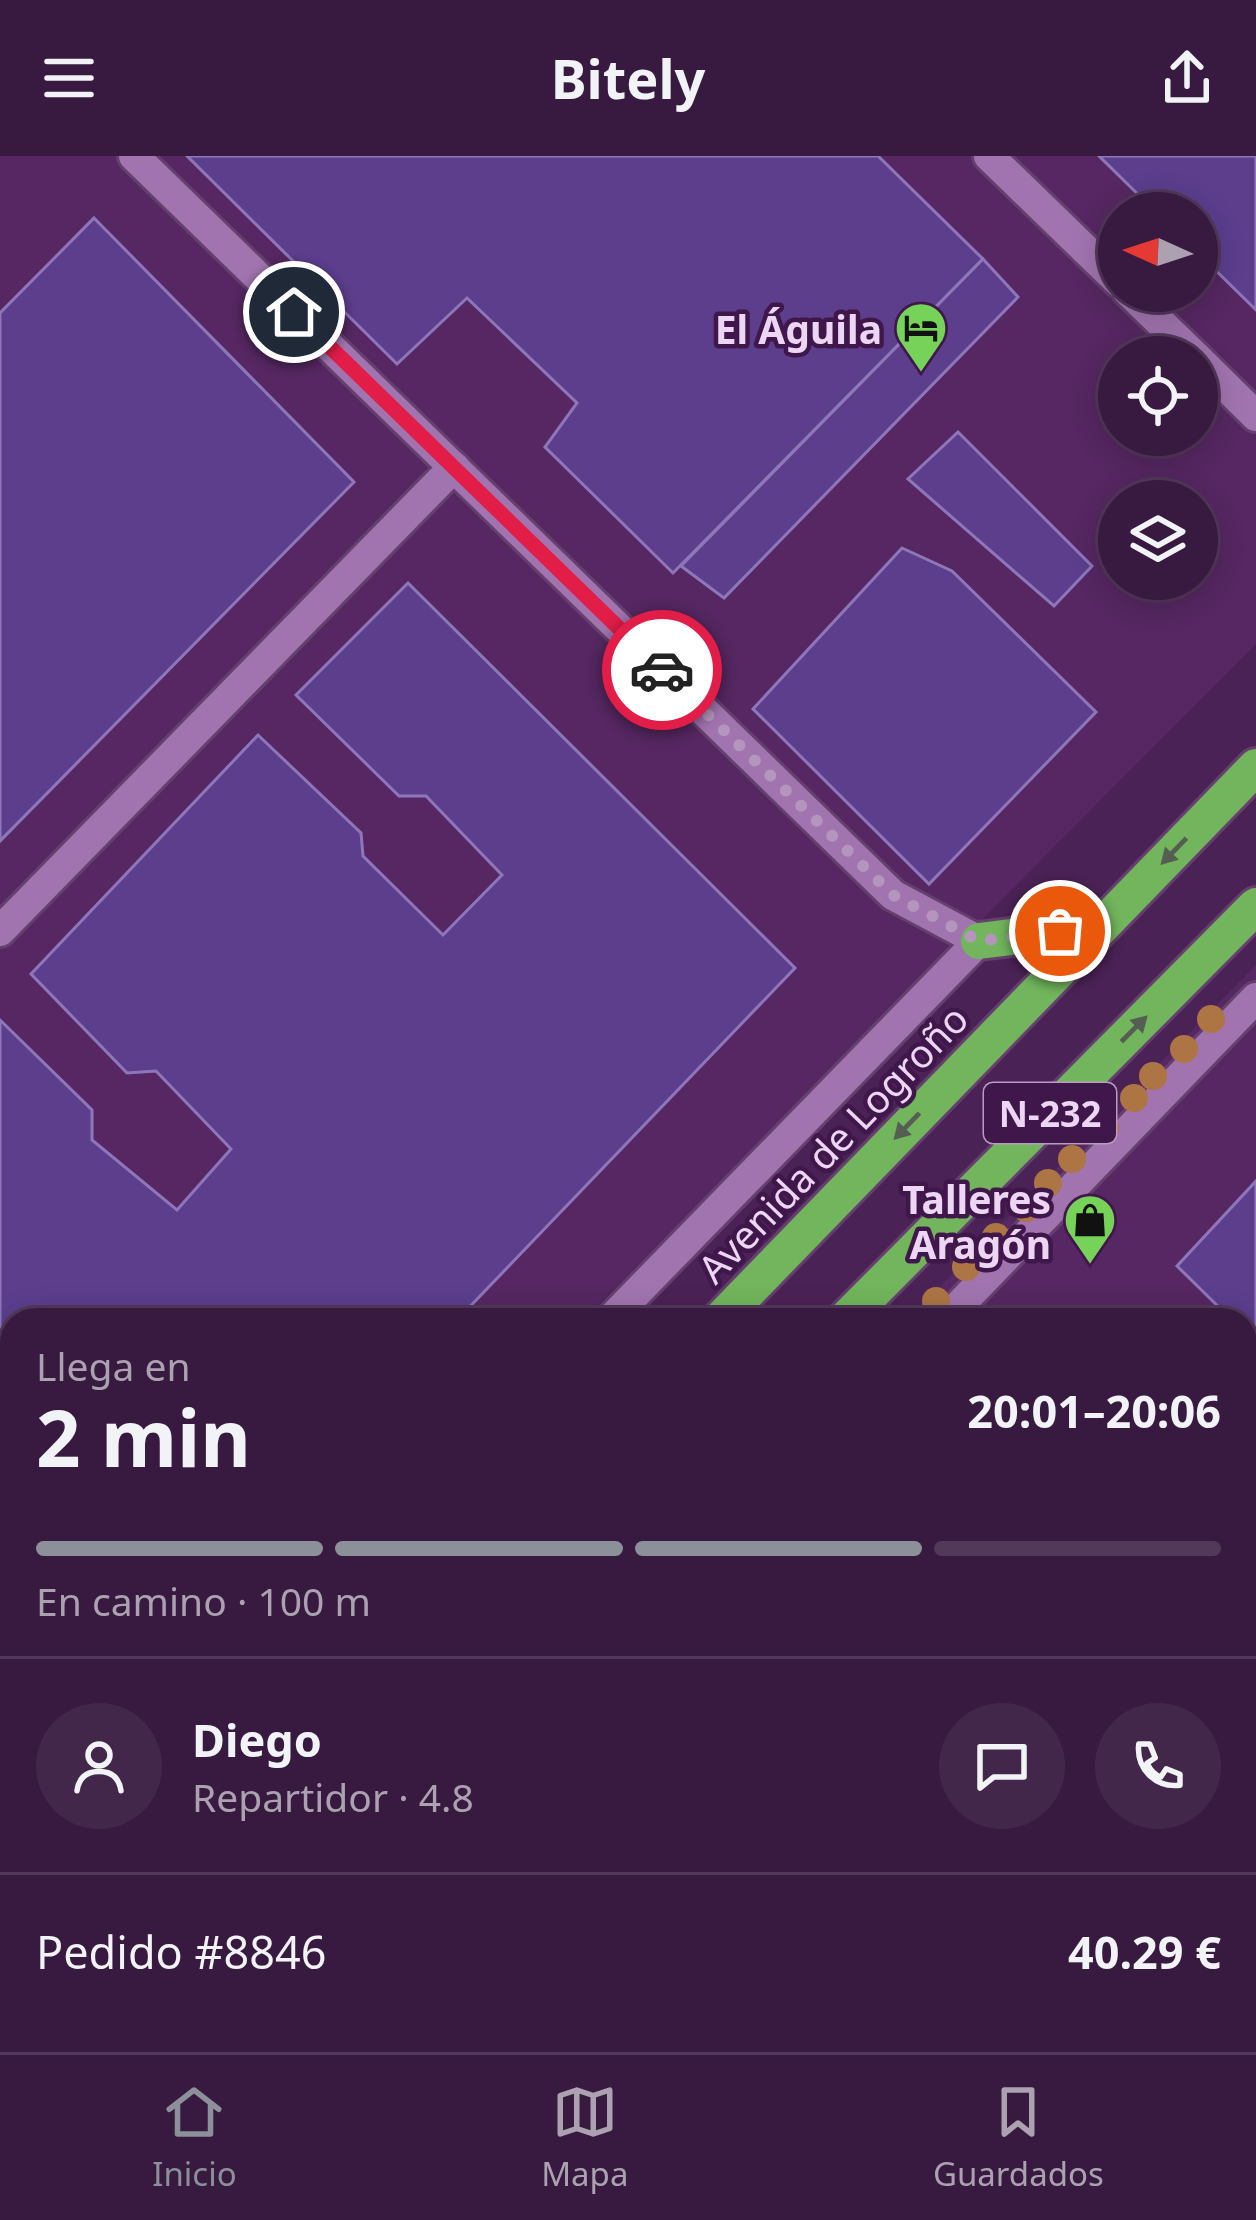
<!DOCTYPE html>
<html lang="es">
<head>
<meta charset="utf-8">
<style>
  :root { --surface:#381a40; --page:#43274b; --text:#f1f3f6; --muted:#aba1b1; --line:#523859; --accent:#8c9099 }
  body { margin:0; font-family:"Noto Sans",sans-serif; background:var(--page); color:var(--text); height:100vh; display:flex; flex-direction:column; font-size:45px; white-space:nowrap }
  * { box-sizing:border-box; margin:0 }
  p { font-size:39px; color:var(--muted) }
  .icon { flex:none; width:66px; height:66px; fill:none; stroke:currentColor; stroke-width:2; stroke-linecap:round; stroke-linejoin:round }
  .map { position:relative; flex:1; overflow:hidden }
  .panel { position:absolute; left:0px; top:1152px; width:1257px; height:744px; display:flex; flex-direction:column; background:var(--surface); border-radius:36px 36px 0 0; box-shadow:0 6px 30px #0003,0 0 0 3px var(--line) }
  .panel>* { flex:none }
  .needle { width:78px; rotate:273deg }
  .controls { position:absolute; left:1098px; top:36px; display:grid; gap:24px }
  .controls a { display:grid; place-items:center; width:120px; height:120px; border-radius:50%; background:var(--surface); box-shadow:0 6px 30px #0003,0 0 0 3px var(--line); font-size:60px }
  .pin { position:absolute; display:grid; place-items:center; width:102px; height:102px; color:#fff; margin:-51px; border:6px solid #fff; border-radius:50%; box-shadow:0 3px 12px #0007 }
  .courier { position:absolute; display:grid; place-items:center; width:120px; height:120px; margin:-60px; border:9px solid #e11d48; border-radius:50%; background:#fff; color:#222; box-shadow:0 3px 15px #0007 }
  .headline em { font-style:normal; font-weight:700 }
  .headline div { display:flex; flex-direction:column-reverse }
  .headline { display:flex; align-items:center; justify-content:space-between; height:204px; padding:0 36px }
  h1 { font-size:78px; font-weight:700; line-height:90px }
  .bar { display:grid; grid-template-columns:repeat(4,1fr); gap:18px 12px; align-content:center; height:144px; padding:0 36px }
  .bar i { height:15px; border-radius:9px; background:var(--line) }
  .bar .on { background:var(--accent) }
  .bar p { grid-column:span 4 }
  .line { display:flex; align-items:center; gap:30px; padding:0 36px; border-top:3px solid var(--line) }
  .line div { flex:1 }
  .round { display:grid; place-items:center; flex:none; width:126px; height:126px; border-radius:63px; background:var(--page) }
  header { display:flex; justify-content:space-between; align-items:center; height:156px; padding:0 36px; background:var(--surface); font-size:54px; font-weight:700 }
  .tab-bar { display:flex; justify-content:space-around; align-items:center; height:168px; border-top:3px solid var(--line); background:var(--surface); font-size:33px; color:var(--muted) }
  .tab-bar a { display:grid; justify-items:center; gap:6px }
  .tab-bar .on { color:var(--accent) }
  .map>svg:first-child { display:block }
  .built { fill:#562762; fill-rule:evenodd }
  .building { fill:#5c3e8d; stroke:#8d77b9; stroke-width:3 }
  .lines { fill:none; stroke-linecap:round; stroke-linejoin:round }
  .street-casing { stroke:#65406f; stroke-width:36 }
  .highway-casing { stroke:#65406f; stroke-width:42 }
  .street { stroke:#a174af; stroke-width:30 }
  .highway { stroke:#72b55c; stroke-width:36 }
  .tree { fill:#ad7544 }
  .oneway { fill:#565e53 }
  .done { stroke:#b496bd; stroke-width:12; stroke-dasharray:0 21.6 }
  .route { stroke:#e11d48; stroke-width:15 }
  .labels { text-anchor:middle; dominant-baseline:central; stroke-width:9; stroke-linejoin:round; paint-order:stroke }
  .shield { fill:#40174b; stroke:#b99cc1; stroke-width:3 }
  .shield-label { font-size:36px; font-weight:bold; fill:#edd5f4 }
  .poi-label { font-size:39px; font-weight:bold; fill:#edd5f4; stroke:#40174b; text-anchor:end }
  .street-label { font-size:39px; fill:#edd5f4; stroke:#40174b }
</style>
</head>
<body>
<header><svg class="icon" aria-label="menu" viewBox="0 0 24 24"><path d="M4 6h16M4 12h16M4 18h16"/></svg>Bitely<svg class="icon" aria-label="share" viewBox="0 0 24 24"><path d="M12 15V3M7 8l5-5 5 5M5 13v7h14v-7"/></svg></header>
<div class="map">
<svg width="1256" height="1896" viewBox="0 0 1256 1896">
  <rect width="100%" height="100%" fill="#4b2256"/>
  <g class="built">
    <path d="M 0,0 L 1256,0 L 1256,488 L 583,1164 L 12,1164 L 12,1738 L 0,1750 ZM 1119,57 L 1197,57 L 1197,135 L 1119,135 ZM 1119,201 L 1197,201 L 1197,279 L 1119,279 ZM 1119,345 L 1197,345 L 1197,423 L 1119,423 Z"/>
    <polygon points="1256,809 1256,1896 190,1896 201,1884 1245,1884 1245,1164 907,1164"/>
  </g>
  <g class="building">
    <polygon points="187,0 878,0 983,103 673,417 545,291 577,247 467,142 397,208"/>
    <polygon points="1099,0 1256,0 1256,154 1197,96 1197,57 1157,57"/>
    <polygon points="94,62 354,326 0,685 0,157"/>
    <polygon points="983,103 1018,141 724,442 681,410"/>
    <polygon points="958,276 1092,410 1054,450 908,323"/>
    <polygon points="902,392 952,415 1096,556 929,728 753,553"/>
    <polygon points="408,427 795,812 457,1164 12,1164 12,1701 0,1714 0,864 92,954 92,984 177,1054 231,993 156,915 127,917 31,818 258,579 361,677 363,700 443,779 502,719 426,640 399,640 296,539"/>
    <polygon points="1256,1025 1256,1188 1245,1177 1245,1164 1232,1164 1177,1110"/>
    <polygon points="1256,1387 1256,1457 1245,1447 1245,1399"/>
    <polygon points="336,1884 422,1884 434,1896 336,1896 330,1890"/>
    <polygon points="503,1884 562,1884 550,1896 491,1896"/>
  </g>
  <g class="lines">
    <g class="street-casing">
      <g id="street">
        <polyline points="134,0 893,739 979,785 610,1164"/>
        <polyline points="989,0 1119,126"/>
        <polyline points="1128,135 1196,201"/>
        <polyline points="1197,202 1256,260"/>
        <polyline points="0,775 454,311"/>
        <polyline points="945,1164 1256,842"/>
        <polyline points="0,1789 12,1777"/>
        <polyline points="236,1896 248,1884"/>
      </g>
    </g>
    <g class="highway-casing">
      <g id="highway">
        <polyline points="979,785 1101,770"/>
        <polyline points="720,1164 1256,611"/>
        <polyline points="845,1164 1256,750"/>
        <polyline points="2,1896 14,1884"/>
        <polyline points="122,1896 134,1884"/>
      </g>
    </g>
    <use href="#street" class="street"/>
    <use href="#highway" class="highway"/>
  </g>
  <g class="tree">
    <circle cx="1211" cy="863" r="14"/>
    <circle cx="1184" cy="893" r="14"/>
    <circle cx="1153" cy="920" r="14"/>
    <circle cx="1134" cy="942" r="14"/>
    <circle cx="1105" cy="972" r="14"/>
    <circle cx="1072" cy="1003" r="14"/>
    <circle cx="1048" cy="1027" r="14"/>
    <circle cx="1026" cy="1052" r="14"/>
    <circle cx="996" cy="1081" r="14"/>
    <circle cx="966" cy="1111" r="14"/>
    <circle cx="936" cy="1145" r="14"/>
  </g>
  <defs><path id="oneway-solid" d="M-6-.8H1V-3.2L6.5 0L1 3.2V.8H-6Z" transform="scale(3)"/></defs>
  <g class="oneway">
    <use href="#oneway-solid" transform="translate(1174 695) rotate(134)"/>
    <use href="#oneway-solid" transform="translate(1134 873) rotate(-45)"/>
    <use href="#oneway-solid" transform="translate(907 970) rotate(134)"/>
  </g>
  <g class="lines">
    <polyline class="done" points="662,514 893,739 979,785 1060,775"/>
    <polyline class="route" points="294,156 662,514"/>
  </g>
  <defs>
    <g id="hotel-pin" transform="scale(2.7)"><path d="M0 17L-7.5 6A9.5 9.5 0 1 1 7.5 6Z" fill="#77d259" stroke="#40174b"/><path d="M-6-4.5h1.5V1H6V5H4.5V3h-9V5H-6ZM-4 0a1.8 1.8 0 1 1 3.6 0ZM.5 0V-2.5h3Q6-2.5 6 0Z" fill="#111"/></g>
    <g id="shop-pin" transform="scale(2.7)"><path d="M0 17L-7.5 6A9.5 9.5 0 1 1 7.5 6Z" fill="#77d259" stroke="#40174b"/><path d="M-5-2.5h2.3a2.7 3.5 0 0 1 5.4 0H5L5.5 6h-11ZM-1.5-2.5h3a1.5 2.3 0 0 0-3 0Z" fill="#111"/></g>
  </defs>
  <g fill-rule="evenodd">
    <use href="#hotel-pin" x="921" y="172"/>
    <use href="#shop-pin" x="1090" y="1064"/>
  </g>
  <g class="labels">
    <rect class="shield" x="984" y="927" width="132" height="60" rx="9"/>
    <g class="shield-label">
      <text x="1050" y="957">N-232</text>
    </g>
    <g class="poi-label">
      <text x="882" y="172">El Águila</text>
      <text x="1051" y="1042">Talleres<tspan x="1051" dy="45">Aragón</tspan></text>
    </g>
    <g class="street-label">
      <text transform="translate(832 987) rotate(-46)">Avenida de Logroño</text>
    </g>
  </g>
</svg>
<div class="controls">
<a><svg class="needle" viewBox="-14 -14 28 28"><path d="M0-13l5 13h-10z" fill="#e53935"/><path d="M0 13l5-13h-10z" fill="#aba1b1"/></svg></a>
<a><svg class="icon" aria-label="locate" viewBox="0 0 24 24"><circle cx="12" cy="12" r="6"/><path d="M12 2v4M12 18v4M2 12h4M18 12h4"/></svg></a>
<a><svg class="icon" aria-label="layers" viewBox="0 0 24 24"><path d="M12 4l9 5-9 5-9-5zM3 14l9 5 9-5"/></svg></a>
</div>
<div class="pin" style="left:1060px;top:775px;background:#ea580c"><svg class="icon" aria-label="bag" viewBox="0 0 24 24"><path d="M5 8h14l-1 12H6zM9 8a3 3 0 0 1 6 0"/></svg></div>
<div class="pin" style="left:294px;top:156px;background:#1f2937"><svg class="icon" aria-label="home" viewBox="0 0 24 24"><path d="M3 11l9-7 9 7M6 9v11h12V9"/></svg></div>
<div class="courier" style="left:662px;top:514px"><svg class="icon" aria-label="car" viewBox="0 0 24 24"><path d="M5 17H2v-5l4-1 3-4h7l3 4 3 1v5h-3M9 17h6M6 11h13"/><circle cx="7" cy="17" r="2"/><circle cx="17" cy="17" r="2"/></svg></div>
<section class="panel">
<div class="headline"><div><h1>2 min</h1><p>Llega en</p></div><em>20:01–20:06</em></div>
<div class="bar"><i class="on"></i><i class="on"></i><i class="on"></i><i></i><p>En camino · 100 m</p></div>
<div class="line" style="height:216px"><a class="round"><svg class="icon" aria-label="person" viewBox="0 0 24 24"><circle cx="12" cy="8" r="4"/><path d="M4 21q1-7 8-7t8 7"/></svg></a><div><b>Diego</b><p>Repartidor · 4.8</p></div><a class="round"><svg class="icon" aria-label="chat" viewBox="0 0 24 24"><path d="M4 5h16v11H9l-5 4z"/></svg></a><a class="round"><svg class="icon" aria-label="phone" viewBox="0 0 24 24"><path d="M5 4h4l2 5-3 2q2 4 5 5l2-3 5 2v4C11 20 4 13 5 4z"/></svg></a></div>
<div class="line" style="height:156px"><div>Pedido #8846</div><b>40.29 €</b></div>
</section>
</div>
<nav class="tab-bar">
<a class="on"><svg class="icon" aria-label="home" viewBox="0 0 24 24"><path d="M3 11l9-7 9 7M6 9v11h12V9"/></svg>Inicio</a>
<a><svg class="icon" aria-label="map" viewBox="0 0 24 24"><path d="M3 6l6-2 6 2 6-2v14l-6 2-6-2-6 2zM9 4v14M15 6v14"/></svg>Mapa</a>
<a><svg class="icon" aria-label="saved" viewBox="0 0 24 24"><path d="M7 4h10v16l-5-4-5 4z"/></svg>Guardados</a>
</nav>
</body>
</html>
